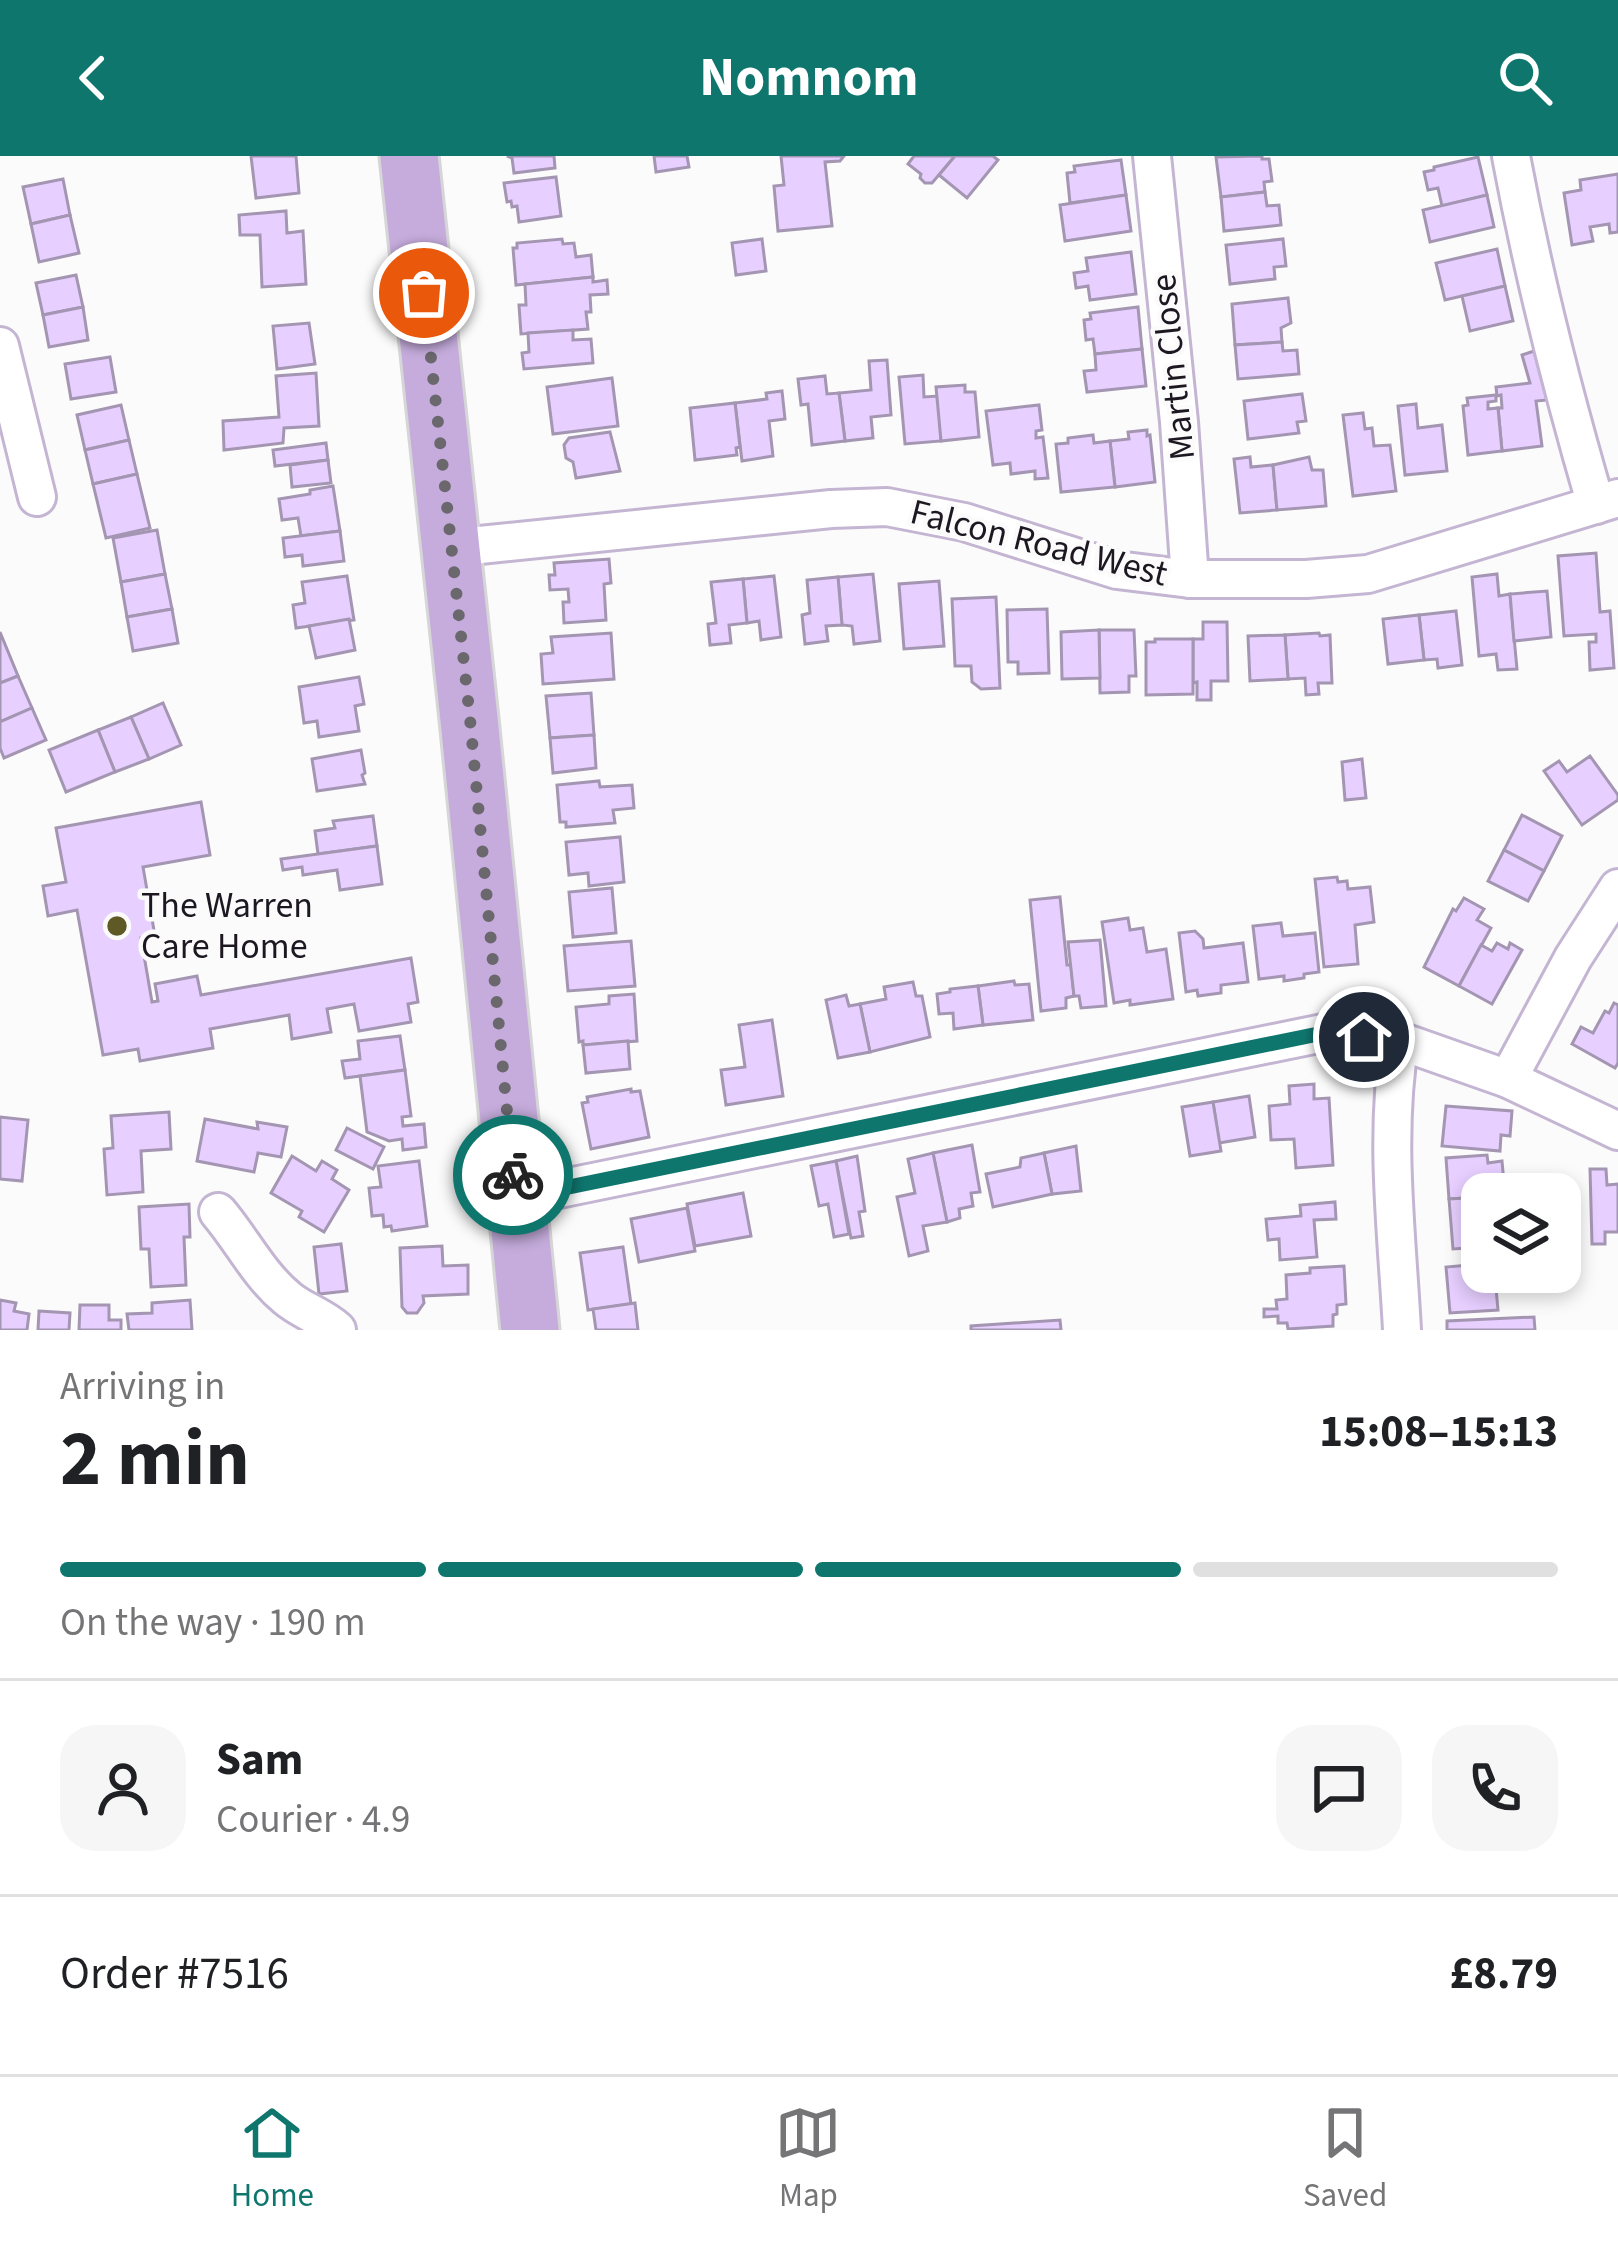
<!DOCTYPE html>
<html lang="en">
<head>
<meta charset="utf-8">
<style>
  :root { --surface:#fff; --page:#f6f6f6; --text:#202124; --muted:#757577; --line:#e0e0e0; --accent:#0f766e }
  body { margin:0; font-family:"Source Sans 3",sans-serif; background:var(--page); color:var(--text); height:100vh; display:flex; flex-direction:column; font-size:45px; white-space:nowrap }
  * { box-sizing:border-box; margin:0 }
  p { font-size:39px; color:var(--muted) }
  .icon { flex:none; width:66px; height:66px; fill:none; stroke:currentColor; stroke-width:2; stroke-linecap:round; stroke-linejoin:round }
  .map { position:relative; height:1174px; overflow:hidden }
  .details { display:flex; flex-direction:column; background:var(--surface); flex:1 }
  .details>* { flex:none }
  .controls { position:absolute; left:1461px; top:1017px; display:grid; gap:24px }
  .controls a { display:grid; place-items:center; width:120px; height:120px; border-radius:24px; background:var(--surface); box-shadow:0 6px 18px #0003; font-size:60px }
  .pin { position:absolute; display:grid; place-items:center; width:102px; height:102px; color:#fff; margin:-51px; border:6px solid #fff; border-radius:50%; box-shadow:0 3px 12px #0007 }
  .courier { position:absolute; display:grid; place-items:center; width:120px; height:120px; margin:-60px; border:9px solid #0f766e; border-radius:50%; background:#fff; color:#222; box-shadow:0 3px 15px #0007 }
  .headline em { font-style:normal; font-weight:700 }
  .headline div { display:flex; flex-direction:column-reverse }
  .headline { display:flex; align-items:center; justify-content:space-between; height:204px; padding:0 60px }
  h1 { font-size:78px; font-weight:700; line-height:90px }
  .bar { display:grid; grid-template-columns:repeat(4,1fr); gap:18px 12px; align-content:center; height:144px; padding:0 60px }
  .bar i { height:15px; border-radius:9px; background:var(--line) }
  .bar .current { background:var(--accent) }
  .bar p { grid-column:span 4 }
  .line { display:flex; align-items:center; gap:30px; padding:0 60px; border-top:3px solid var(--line) }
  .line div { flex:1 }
  .round { display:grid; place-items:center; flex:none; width:126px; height:126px; border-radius:36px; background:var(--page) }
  header { display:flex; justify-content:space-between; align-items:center; height:156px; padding:0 60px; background:var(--accent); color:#fff; font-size:54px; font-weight:700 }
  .tab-bar { display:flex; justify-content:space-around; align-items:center; height:168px; border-top:3px solid var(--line); background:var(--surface); font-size:33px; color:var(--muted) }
  .tab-bar a { display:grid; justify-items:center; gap:6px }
  .tab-bar .current { color:var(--accent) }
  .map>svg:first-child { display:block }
  .building { fill:#e7cfff; stroke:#a496b2; stroke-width:3 }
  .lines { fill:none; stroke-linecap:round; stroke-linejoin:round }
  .street-casing { stroke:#c4b6d3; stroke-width:42 }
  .primary-casing { stroke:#d6d5d7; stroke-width:63 }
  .street { stroke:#fff; stroke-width:36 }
  .primary { stroke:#c5acdc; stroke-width:57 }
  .done { stroke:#6a676d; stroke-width:12; stroke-dasharray:0 21.6 }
  .route { stroke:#0f766e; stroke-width:15 }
  .poi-dot { fill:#5e5925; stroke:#fbfbfb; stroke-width:4.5 }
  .labels { text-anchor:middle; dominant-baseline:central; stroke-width:9; stroke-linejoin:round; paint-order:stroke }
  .street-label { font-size:36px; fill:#1c1721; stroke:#fbfbfb }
  .poi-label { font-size:36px; fill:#1c1721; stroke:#fbfbfb; text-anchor:start }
</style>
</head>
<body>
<header><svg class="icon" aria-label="back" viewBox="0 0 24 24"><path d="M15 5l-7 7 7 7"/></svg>Nomnom<svg class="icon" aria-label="search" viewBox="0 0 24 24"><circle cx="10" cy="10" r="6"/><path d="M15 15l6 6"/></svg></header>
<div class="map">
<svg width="1618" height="1174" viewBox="0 0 1618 1174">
  <rect width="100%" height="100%" fill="#fbfbfb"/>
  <g class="building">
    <polygon points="251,0 296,0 299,37 256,42"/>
    <polygon points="507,0 554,0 555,12 514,17 512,2"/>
    <polygon points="654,0 687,0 689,11 656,16"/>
    <polygon points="781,0 844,0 840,5 825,6 832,70 778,75 774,30 784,29"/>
    <polygon points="914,0 955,0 932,27 925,27 920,22 921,18 908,8"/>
    <polygon points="955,0 993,0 998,4 967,42 939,19"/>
    <polygon points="1262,0 1262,3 1269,3 1272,25 1264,26 1265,36 1221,41 1216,1"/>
    <polygon points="1478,1 1487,39 1442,50 1438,32 1428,34 1424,16 1434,14 1434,11"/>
    <polygon points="1121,4 1126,39 1070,47 1067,17 1075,16 1074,10"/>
    <polygon points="1618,18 1618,76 1610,77 1609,68 1590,71 1593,85 1572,89 1564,37 1581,34 1580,24"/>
    <polygon points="556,21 561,60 519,66 517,50 512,51 511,45 507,46 504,27"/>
    <polygon points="63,23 70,59 31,68 23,31"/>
    <polygon points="1265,36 1267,50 1279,49 1281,69 1224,75 1221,41"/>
    <polygon points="1126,39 1131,75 1065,85 1060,49"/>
    <polygon points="1487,39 1494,71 1430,86 1423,54"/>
    <polygon points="286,55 287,77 303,75 306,128 262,131 260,79 240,79 239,59"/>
    <polygon points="70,59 79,97 39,106 31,68"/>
    <polygon points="562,83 563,88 574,87 576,101 591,99 593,121 516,129 513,92 517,92 517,87"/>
    <polygon points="762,83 766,115 736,119 732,87"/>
    <polygon points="1283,83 1286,110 1274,111 1275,123 1230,128 1226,89"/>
    <polygon points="1497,93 1505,130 1445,144 1436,107"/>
    <polygon points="1131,96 1136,138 1090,144 1088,130 1076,132 1074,117 1088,115 1086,102"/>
    <polygon points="76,119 83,151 43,159 36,127"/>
    <polygon points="593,121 593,126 607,124 608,138 590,139 591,156 586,156 588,173 521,178 519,149 526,149 525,128"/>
    <polygon points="1505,130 1513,165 1470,175 1462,140"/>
    <polygon points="1288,142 1291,167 1281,172 1282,186 1235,189 1232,148"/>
    <polygon points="83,151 88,184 49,191 43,159"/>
    <polygon points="1138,151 1142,193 1095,198 1093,183 1086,184 1084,164 1091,163 1090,157"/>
    <polygon points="309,167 315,208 277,213 273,170"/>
    <polygon points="573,174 573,184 591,183 593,207 524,213 522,197 529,196 528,177"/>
    <polygon points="1282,186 1283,195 1297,194 1299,218 1238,223 1235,189"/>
    <polygon points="1142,193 1146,230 1087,236 1084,215 1096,214 1095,198"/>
    <polygon points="1534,195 1547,244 1536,245 1542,290 1502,295 1498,252 1502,252 1501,239 1497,240 1496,231 1530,227 1522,199"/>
    <polygon points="110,201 116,236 71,243 65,208"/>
    <polygon points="887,204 891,259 871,261 873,282 845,285 839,237 871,234 869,205"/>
    <polygon points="316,217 319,270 284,272 283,287 224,294 223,265 279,261 276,220"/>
    <polygon points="923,219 924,241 938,240 941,285 905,288 899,221"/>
    <polygon points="825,220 827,238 839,237 845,285 812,289 808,248 801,249 798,223"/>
    <polygon points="612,222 618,270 553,278 547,231"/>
    <polygon points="965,229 965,236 975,236 979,281 941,285 936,231"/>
    <polygon points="782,235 785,263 769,265 773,300 742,305 735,247 767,243 766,237"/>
    <polygon points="1302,238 1306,265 1297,266 1299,277 1248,283 1244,245"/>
    <polygon points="1496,239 1496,245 1488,246 1488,253 1498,252 1502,295 1468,299 1463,250 1468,249 1467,242"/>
    <polygon points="735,247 740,291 736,292 737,299 695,304 690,252"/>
    <polygon points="1416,248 1418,272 1442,269 1447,315 1405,319 1398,250"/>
    <polygon points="121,249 129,284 85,294 77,259"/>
    <polygon points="1039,249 1042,274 1036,275 1036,282 1043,281 1048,322 1035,323 1035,315 1011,318 1010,307 993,309 986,255"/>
    <polygon points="1363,257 1365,273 1372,272 1374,290 1390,289 1396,335 1353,340 1343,259"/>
    <polygon points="1147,274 1147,280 1150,279 1155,326 1115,331 1110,285 1129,283 1128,276"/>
    <polygon points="610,276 620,315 576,322 573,306 566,302 564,289 569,282"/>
    <polygon points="1093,279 1094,287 1110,285 1115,331 1061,336 1056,288 1068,287 1068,282"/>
    <polygon points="129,284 137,318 93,328 85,294"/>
    <polygon points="326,287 328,304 275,310 273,294"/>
    <polygon points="1250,301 1251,311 1273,309 1277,354 1240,357 1234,303"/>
    <polygon points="1309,301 1312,314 1323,314 1326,350 1277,354 1273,309"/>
    <polygon points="328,304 331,327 292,331 290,309"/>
    <polygon points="137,318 150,372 106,382 93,328"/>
    <polygon points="333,330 340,375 301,380 298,362 282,364 279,343 310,338 310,334"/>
    <polygon points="157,374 165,418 121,426 113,382"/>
    <polygon points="340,375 344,405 303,410 302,399 285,401 283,382"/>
    <polygon points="1596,397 1600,456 1610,455 1614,512 1590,514 1589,486 1596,486 1596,478 1564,480 1558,400"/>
    <polygon points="609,403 611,427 604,428 606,464 564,467 563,446 569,446 568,433 550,434 549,419 555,419 554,407"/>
    <polygon points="165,418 172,453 127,461 121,426"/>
    <polygon points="873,418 880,485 854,488 852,470 842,469 838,421"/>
    <polygon points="1497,418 1499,440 1510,438 1517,513 1498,514 1496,498 1479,500 1472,421"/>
    <polygon points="347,420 354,464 296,472 293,449 305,447 302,426"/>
    <polygon points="774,420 781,481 761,484 759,465 747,467 743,423"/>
    <polygon points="838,421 842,469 826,470 828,485 805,488 802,459 810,457 807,424"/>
    <polygon points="743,423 747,467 729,469 731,487 710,489 708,468 716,467 711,426"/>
    <polygon points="939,425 944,490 904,493 899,428"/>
    <polygon points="1547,435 1551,481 1514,485 1510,438"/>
    <polygon points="996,441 1000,532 981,533 972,526 971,510 955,510 952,443"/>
    <polygon points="172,453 178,487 133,495 127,461"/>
    <polygon points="1047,453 1049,517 1018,518 1018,506 1008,506 1007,454"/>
    <polygon points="1456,455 1462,509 1438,512 1437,503 1424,504 1419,459"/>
    <polygon points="1419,459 1424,504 1388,508 1383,463"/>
    <polygon points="349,463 355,494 316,502 309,470"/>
    <polygon points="1203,466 1227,466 1228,525 1211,525 1211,544 1197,544 1197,526 1193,527 1193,483 1203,483"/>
    <polygon points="1099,474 1134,474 1136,520 1129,520 1129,536 1100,537"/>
    <polygon points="1099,474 1100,522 1062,523 1061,476"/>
    <polygon points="0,476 18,520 0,527"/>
    <polygon points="611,477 614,523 543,528 541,498 553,497 551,481"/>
    <polygon points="1319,477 1320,480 1330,479 1332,527 1318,527 1319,538 1306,539 1305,522 1288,523 1285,479"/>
    <polygon points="1285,479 1288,523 1250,525 1248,480"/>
    <polygon points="1155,483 1193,483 1193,538 1146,539 1146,486 1155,486"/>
    <polygon points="18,520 32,552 0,566 0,527"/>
    <polygon points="359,521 364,548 355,550 359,575 319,581 317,565 304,567 299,531"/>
    <polygon points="591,537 594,579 550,582 546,540"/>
    <polygon points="163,547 181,589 149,603 131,561"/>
    <polygon points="32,552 46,584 4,602 0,592 0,566"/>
    <polygon points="131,561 149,603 115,616 98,574"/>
    <polygon points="98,574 115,616 66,636 49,594"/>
    <polygon points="594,579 596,612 553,617 550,582"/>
    <polygon points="361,594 365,617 362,619 365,628 317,635 312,603"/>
    <polygon points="1590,600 1618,639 1618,644 1582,669 1544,615 1559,605 1567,616"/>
    <polygon points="1362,603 1366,642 1345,644 1342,606"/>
    <polygon points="599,625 600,631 632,629 634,652 613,654 615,667 566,671 566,666 560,666 557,629"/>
    <polygon points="201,646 210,699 143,711 155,780 141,782 152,846 158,845 155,828 197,820 201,839 411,802 418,846 408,848 411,866 359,875 354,848 327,853 331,876 292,883 289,859 210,873 213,892 140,905 138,893 103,899 77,754 48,760 43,730 66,726 56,672"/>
    <polygon points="1522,659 1562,680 1544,715 1504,694"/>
    <polygon points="373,660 377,690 318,698 315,675 335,672 333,665"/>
    <polygon points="620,681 624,726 589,730 588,717 569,719 566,686"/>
    <polygon points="377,690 382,728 340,734 337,714 303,719 302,711 283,714 281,703"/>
    <polygon points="1504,694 1544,715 1528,745 1488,725"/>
    <polygon points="1337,721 1338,726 1347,725 1348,733 1370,731 1374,766 1355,769 1358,808 1324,811 1315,723"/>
    <polygon points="612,732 616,777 573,781 569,736"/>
    <polygon points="1060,741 1067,809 1071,809 1074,840 1066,842 1066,852 1041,855 1030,744"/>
    <polygon points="1464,742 1484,753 1477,764 1491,772 1459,830 1424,811 1453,753 1456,755"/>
    <polygon points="1128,762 1130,774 1143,772 1147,796 1166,793 1173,843 1130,849 1130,844 1114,847 1102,766"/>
    <polygon points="1281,767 1283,780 1315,777 1319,816 1304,818 1304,822 1284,825 1284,820 1259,823 1253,770"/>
    <polygon points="1195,775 1203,783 1204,792 1243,787 1248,826 1221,829 1221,837 1198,840 1197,834 1186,836 1179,777"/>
    <polygon points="1100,784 1106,850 1081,852 1079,840 1074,840 1068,786"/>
    <polygon points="631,785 635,830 568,835 564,790"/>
    <polygon points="1497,787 1508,793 1510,787 1522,794 1492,848 1459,830 1481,789 1492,795"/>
    <polygon points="1014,825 1015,829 1029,828 1033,864 983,869 978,830"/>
    <polygon points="913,826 916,840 922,840 930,881 870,896 860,848 886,843 884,831"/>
    <polygon points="978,830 983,869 954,873 953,857 939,858 937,838 950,836 950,833"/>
    <polygon points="634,838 637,885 583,889 583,885 579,886 576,851 609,848 609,840"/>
    <polygon points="846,839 849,850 860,848 870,896 838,902 826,844"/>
    <polygon points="1614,847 1618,849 1618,907 1615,912 1572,888 1581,871 1593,877 1605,855 1609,857"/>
    <polygon points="772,864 783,940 726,949 721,914 745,911 739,869"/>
    <polygon points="400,880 405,914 345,922 342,905 360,903 358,885"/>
    <polygon points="628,885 630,913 586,917 583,889"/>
    <polygon points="405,914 411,960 402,961 403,970 424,968 426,991 403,994 402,983 389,985 367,976 360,920"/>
    <polygon points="1314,928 1314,943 1329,942 1333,1009 1296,1012 1294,983 1271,984 1269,950 1290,948 1289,930"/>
    <polygon points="631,933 631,936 640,935 649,981 591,993 582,947 588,946 587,941"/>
    <polygon points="1249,940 1255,981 1219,987 1213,946"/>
    <polygon points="1213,946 1221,995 1190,1000 1182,951"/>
    <polygon points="1446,950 1512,955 1510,980 1501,979 1500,995 1442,990"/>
    <polygon points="169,956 171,993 141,995 143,1036 107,1039 104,993 113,992 111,960"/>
    <polygon points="0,961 28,964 22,1025 0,1023"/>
    <polygon points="205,963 258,973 257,966 287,971 281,1001 258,997 254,1016 197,1005"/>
    <polygon points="347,972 384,991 373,1013 336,994"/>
    <polygon points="972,989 980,1036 971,1037 973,1050 959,1053 960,1062 947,1066 933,997"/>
    <polygon points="1076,990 1081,1035 1052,1038 1044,997"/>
    <polygon points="933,997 947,1066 923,1070 928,1095 909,1100 897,1041 915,1037 908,1003"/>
    <polygon points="1044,997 1052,1038 993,1051 986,1018 1020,1011 1021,1002"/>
    <polygon points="1487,999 1488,1007 1502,1005 1505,1038 1482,1038 1482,1041 1449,1043 1446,1002"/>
    <polygon points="292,1000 316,1015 322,1005 337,1014 332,1023 349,1034 324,1076 299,1061 302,1055 271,1037"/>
    <polygon points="857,1000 865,1055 859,1056 863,1080 851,1082 836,1005"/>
    <polygon points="419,1005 427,1070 392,1075 391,1070 384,1071 383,1059 372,1060 369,1032 381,1031 378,1010"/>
    <polygon points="836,1005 849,1078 834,1081 828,1048 819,1050 811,1010"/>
    <polygon points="1590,1013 1606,1013 1607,1029 1618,1028 1618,1076 1605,1076 1605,1088 1592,1088"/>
    <polygon points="743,1037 751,1080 695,1090 687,1048"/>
    <polygon points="1482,1041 1482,1091 1453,1093 1449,1043"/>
    <polygon points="1335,1046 1336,1063 1314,1064 1317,1101 1280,1104 1279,1083 1268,1084 1266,1063 1301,1060 1300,1049"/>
    <polygon points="189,1048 190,1081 184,1081 186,1129 151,1131 149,1093 141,1093 139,1051"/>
    <polygon points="687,1052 695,1095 639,1106 631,1063"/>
    <polygon points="341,1088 347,1135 319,1138 314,1091"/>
    <polygon points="442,1090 443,1110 468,1109 468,1138 423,1140 424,1147 417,1157 407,1157 402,1151 400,1092"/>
    <polygon points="623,1091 631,1148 588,1154 580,1097"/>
    <polygon points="1482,1108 1482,1116 1530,1116 1531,1125 1514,1126 1515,1131 1496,1132 1498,1154 1450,1157 1446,1111"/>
    <polygon points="1344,1110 1346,1148 1337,1149 1337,1158 1333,1159 1333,1170 1288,1173 1287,1167 1278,1167 1278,1160 1264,1161 1264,1153 1277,1153 1276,1144 1287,1143 1286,1119 1310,1117 1310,1112"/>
    <polygon points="0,1144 16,1147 14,1155 29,1158 27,1174 0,1174"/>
    <polygon points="190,1144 192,1174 129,1174 127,1158 152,1157 152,1147"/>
    <polygon points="635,1147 638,1174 596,1174 593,1153"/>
    <polygon points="80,1149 109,1149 109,1164 121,1164 121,1174 79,1174"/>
    <polygon points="39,1155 70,1157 69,1174 38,1174"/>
    <polygon points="1534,1161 1535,1174 1447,1174 1447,1165"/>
    <polygon points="1060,1164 1061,1174 971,1174 971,1170"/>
  </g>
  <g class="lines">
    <g class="street-casing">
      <g id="street">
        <polyline points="1152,0 1179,266 1190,423"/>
        <path d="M 1511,0 C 1533,118 1562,233 1596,349"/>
        <polyline points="0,190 37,341"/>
        <polyline points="451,392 831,353 887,351 964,366 1117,414 1190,423 1306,423 1368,418 1618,342"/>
        <path d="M 1400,885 C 1384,980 1397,1078 1402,1174"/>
        <polyline points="1508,923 1573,802 1618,732"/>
        <polyline points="515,1042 1328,876 1400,885 1508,923 1618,975"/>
        <path d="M 218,1056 C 242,1084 258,1118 287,1142 C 302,1155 322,1160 337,1174"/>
      </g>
    </g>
    <g class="primary-casing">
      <polyline id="primary" points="409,0 469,563 530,1174"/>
    </g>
    <use href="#street" class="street"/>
    <use href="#primary" class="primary"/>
  </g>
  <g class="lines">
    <polyline class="done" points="424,137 470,563 513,1019"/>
    <polyline class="route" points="513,1019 515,1042 1328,876 1364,881"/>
  </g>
  <circle class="poi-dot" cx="117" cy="770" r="12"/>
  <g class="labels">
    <g class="street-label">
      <text transform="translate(1173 211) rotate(-96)">Martin Close</text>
      <text transform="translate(1039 387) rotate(14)">Falcon Road West</text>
    </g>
    <g class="poi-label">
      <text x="141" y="749">The Warren<tspan x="141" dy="41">Care Home</tspan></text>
    </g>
  </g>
</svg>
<div class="controls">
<a><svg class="icon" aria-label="layers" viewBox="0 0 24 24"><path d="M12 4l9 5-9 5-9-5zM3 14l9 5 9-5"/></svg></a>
</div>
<div class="pin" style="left:424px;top:137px;background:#ea580c"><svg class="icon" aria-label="bag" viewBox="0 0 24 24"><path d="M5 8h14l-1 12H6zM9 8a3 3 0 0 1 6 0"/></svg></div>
<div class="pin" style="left:1364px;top:881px;background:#1f2937"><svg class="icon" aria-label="home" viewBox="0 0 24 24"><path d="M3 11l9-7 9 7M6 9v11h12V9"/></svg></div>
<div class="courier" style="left:513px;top:1019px"><svg class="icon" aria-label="bike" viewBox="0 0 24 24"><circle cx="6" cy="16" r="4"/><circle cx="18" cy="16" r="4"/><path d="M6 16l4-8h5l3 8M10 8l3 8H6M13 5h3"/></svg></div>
</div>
<section class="details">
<div class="headline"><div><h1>2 min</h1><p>Arriving in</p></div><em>15:08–15:13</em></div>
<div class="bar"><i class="current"></i><i class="current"></i><i class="current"></i><i></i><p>On the way · 190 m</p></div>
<div class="line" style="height:216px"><a class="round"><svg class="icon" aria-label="person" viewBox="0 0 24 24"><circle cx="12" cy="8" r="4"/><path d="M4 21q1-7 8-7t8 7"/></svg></a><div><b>Sam</b><p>Courier · 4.9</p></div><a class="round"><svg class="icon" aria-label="chat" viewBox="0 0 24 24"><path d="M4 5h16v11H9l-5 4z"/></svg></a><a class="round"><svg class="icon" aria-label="phone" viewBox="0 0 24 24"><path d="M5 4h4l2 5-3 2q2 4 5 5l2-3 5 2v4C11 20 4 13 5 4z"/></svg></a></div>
<div class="line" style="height:156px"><div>Order #7516</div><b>£8.79</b></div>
</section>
<nav class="tab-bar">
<a class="current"><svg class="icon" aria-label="home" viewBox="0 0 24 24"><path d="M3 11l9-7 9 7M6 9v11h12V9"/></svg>Home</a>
<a><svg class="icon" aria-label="map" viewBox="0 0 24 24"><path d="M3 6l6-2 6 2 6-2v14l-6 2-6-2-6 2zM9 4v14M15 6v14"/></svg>Map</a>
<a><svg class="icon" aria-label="saved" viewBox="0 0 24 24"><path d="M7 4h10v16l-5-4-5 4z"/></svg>Saved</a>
</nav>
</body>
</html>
